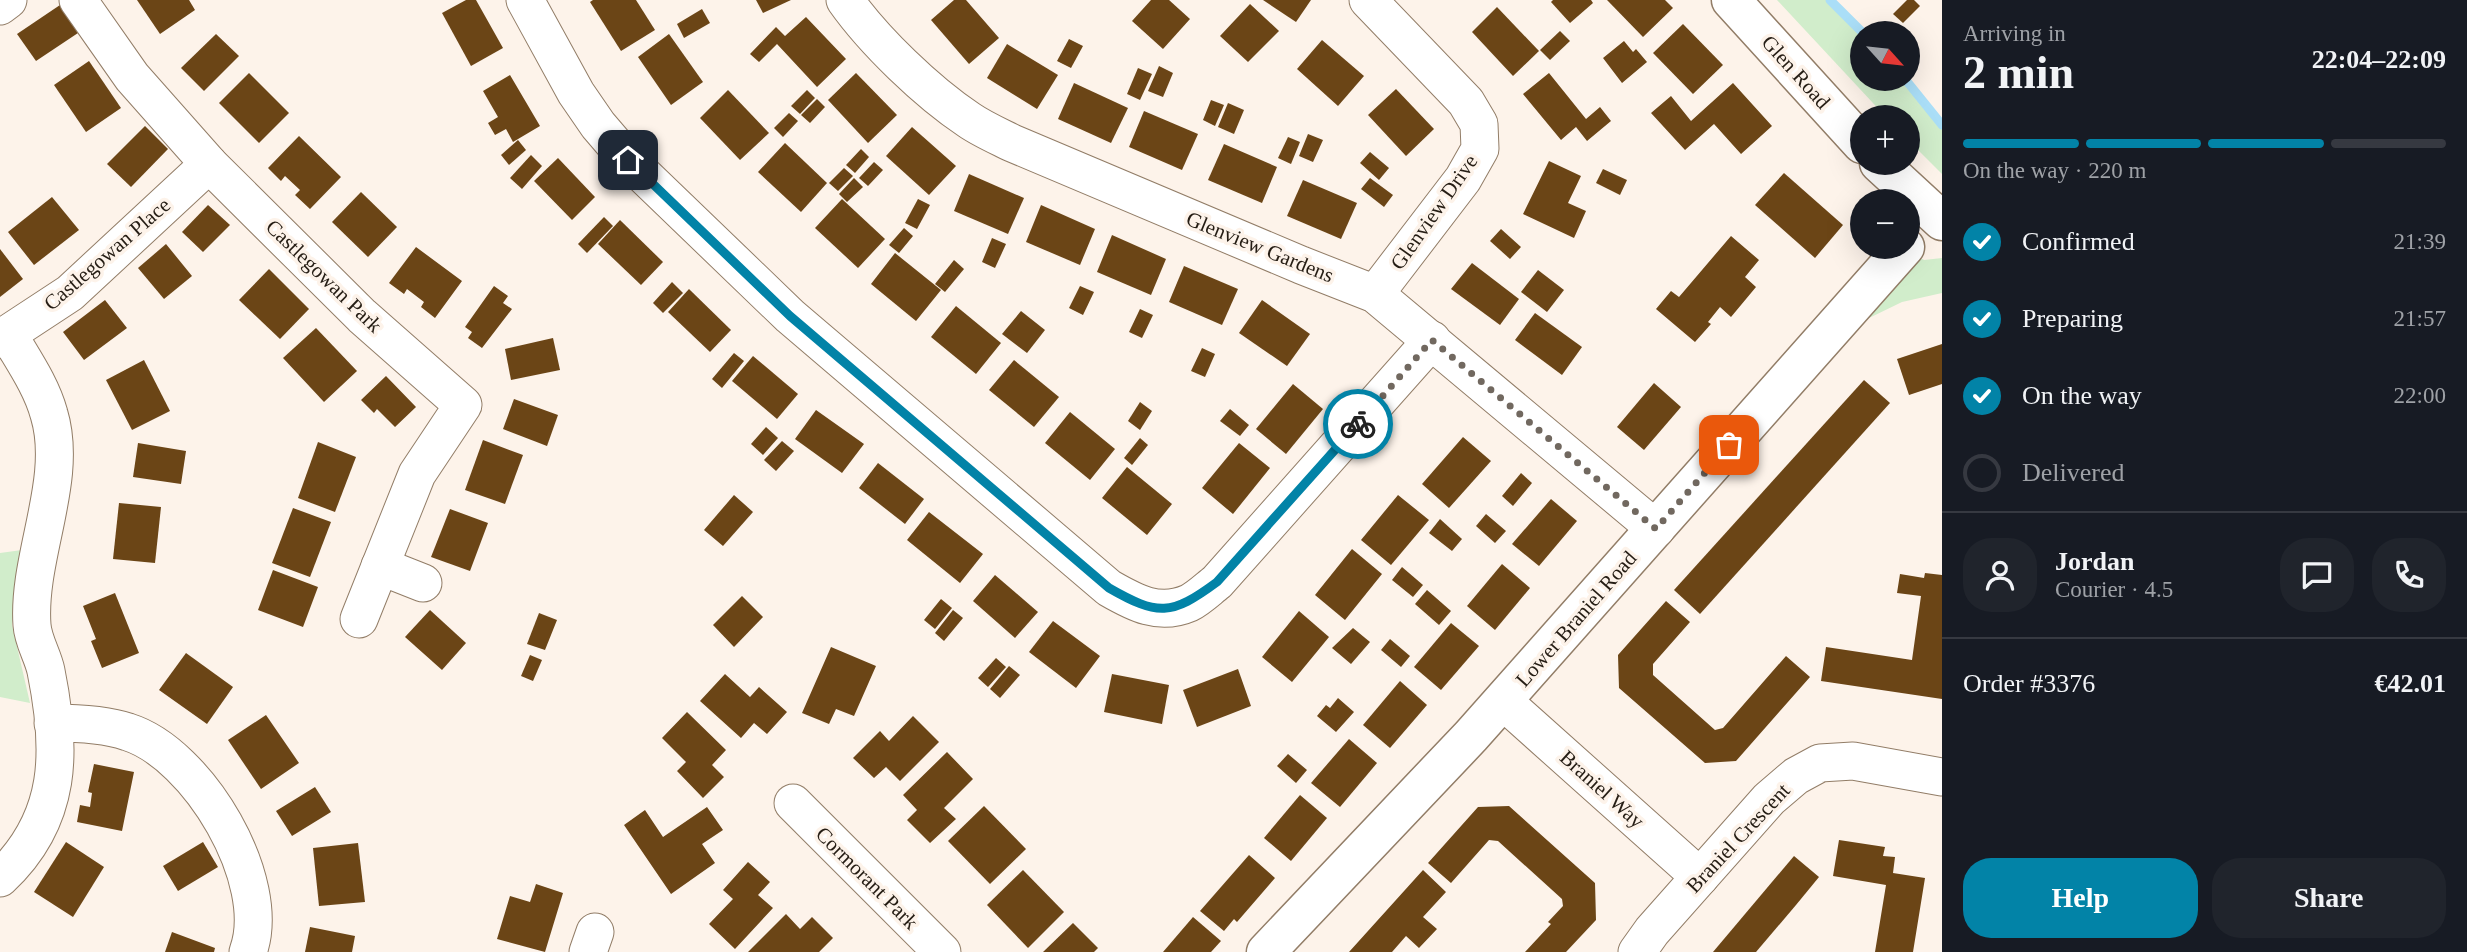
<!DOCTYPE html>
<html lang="en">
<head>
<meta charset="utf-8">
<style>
  :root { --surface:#171b24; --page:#20242c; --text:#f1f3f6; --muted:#9ea1a6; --line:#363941; --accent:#0283a7 }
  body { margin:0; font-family:"Times New Roman",serif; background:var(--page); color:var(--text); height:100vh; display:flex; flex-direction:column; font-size:26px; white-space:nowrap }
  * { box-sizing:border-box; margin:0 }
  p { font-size:23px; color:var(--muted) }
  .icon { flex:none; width:38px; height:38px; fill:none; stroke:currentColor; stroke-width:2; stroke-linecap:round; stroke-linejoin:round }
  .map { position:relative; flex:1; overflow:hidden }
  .drawer { display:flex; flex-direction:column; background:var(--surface); width:525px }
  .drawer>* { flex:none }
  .needle { width:46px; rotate:117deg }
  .controls { position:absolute; left:1850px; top:21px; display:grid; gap:14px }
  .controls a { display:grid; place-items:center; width:70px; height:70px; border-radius:50%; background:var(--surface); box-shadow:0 7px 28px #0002; font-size:35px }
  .pin { position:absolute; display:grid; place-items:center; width:60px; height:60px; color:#fff; margin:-30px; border-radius:14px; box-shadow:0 4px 10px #0006 }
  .courier { position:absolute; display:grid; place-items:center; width:70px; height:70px; margin:-35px; border:5px solid #0283a7; border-radius:50%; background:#fff; color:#222; box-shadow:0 2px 9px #0007 }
  .overview em { font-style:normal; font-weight:800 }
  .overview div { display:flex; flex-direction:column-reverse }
  .overview { display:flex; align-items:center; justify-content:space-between; height:119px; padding:0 21px }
  h1 { font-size:46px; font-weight:800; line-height:52px }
  .bar { display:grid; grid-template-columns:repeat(4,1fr); gap:10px 7px; align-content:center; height:84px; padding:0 21px }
  .bar i { height:9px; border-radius:5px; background:var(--line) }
  .bar .selected { background:var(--accent) }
  .bar p { grid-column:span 4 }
  .line { display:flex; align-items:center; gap:18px; padding:0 21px; border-top:2px solid var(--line) }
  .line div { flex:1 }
  .round { display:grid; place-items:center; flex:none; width:74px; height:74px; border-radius:28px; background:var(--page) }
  ol { padding:0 21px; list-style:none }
  li { display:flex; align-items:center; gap:21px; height:77px }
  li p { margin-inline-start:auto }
  li .icon { padding:7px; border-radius:50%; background:var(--accent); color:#fff; stroke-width:4 }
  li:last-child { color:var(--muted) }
  li i { width:38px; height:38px; border:4px solid var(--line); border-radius:50% }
  .action { display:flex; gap:14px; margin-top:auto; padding:14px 21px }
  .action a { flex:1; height:80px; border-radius:28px; background:var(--accent); color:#fff; font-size:28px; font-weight:800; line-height:80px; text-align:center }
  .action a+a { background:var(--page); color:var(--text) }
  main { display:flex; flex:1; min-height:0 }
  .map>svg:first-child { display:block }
  .green { fill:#d1edcb }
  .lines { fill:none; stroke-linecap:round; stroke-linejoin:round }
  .stream { stroke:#aadef7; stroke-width:9 }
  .building { fill:#6b4516 }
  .minor-casing { stroke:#927d67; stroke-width:39 }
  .tertiary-casing { stroke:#927d67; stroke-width:41 }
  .minor { stroke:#fff; stroke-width:37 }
  .tertiary { stroke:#fff; stroke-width:38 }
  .done { stroke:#71685f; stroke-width:7; stroke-dasharray:0 12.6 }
  .route { stroke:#0283a7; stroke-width:9 }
  .labels { text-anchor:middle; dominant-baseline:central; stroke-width:7; stroke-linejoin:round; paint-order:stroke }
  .street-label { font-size:21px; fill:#251d14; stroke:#fdf3ea }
</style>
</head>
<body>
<main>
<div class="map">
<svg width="1942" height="952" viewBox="0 0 1942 952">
  <rect width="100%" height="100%" fill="#fdf3ea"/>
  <g class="green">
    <polygon points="1777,0 1830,0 1863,33 1862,79 1902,79 1942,126 1942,174 1908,140 1908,117 1886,117"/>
    <polygon points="1917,256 1924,260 1942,258 1942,293 1902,302 1867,319 1861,318"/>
    <polygon points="22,550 12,625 30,703 0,697 0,553"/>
  </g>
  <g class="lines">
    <g class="stream">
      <polyline points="1830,0 1863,33"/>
      <polyline points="1905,79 1942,125"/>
    </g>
  </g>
  <g class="building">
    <polygon points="137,0 189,0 195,10 160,34"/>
    <polygon points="466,0 476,0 503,48 471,66 442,13"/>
    <polygon points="593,0 636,0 655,30 621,51 590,2"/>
    <polygon points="756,0 791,0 763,13"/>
    <polygon points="954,0 966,0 999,38 969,64 931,20"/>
    <polygon points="1151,0 1169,0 1190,19 1163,49 1132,21"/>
    <polygon points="1263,0 1311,0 1296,22"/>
    <polygon points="1553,0 1591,0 1593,3 1570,23 1551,2"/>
    <polygon points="1607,0 1665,0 1673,8 1643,37"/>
    <polygon points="1907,0 1914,0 1920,6 1903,23 1893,14"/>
    <polygon points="1250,4 1279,31 1248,62 1220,36"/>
    <polygon points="60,5 78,33 36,61 17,34"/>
    <polygon points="1497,7 1539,51 1513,76 1472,32"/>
    <polygon points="702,9 710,23 684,38 677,24"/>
    <polygon points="806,17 846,59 817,87 777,44 759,62 750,54 776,27 785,36"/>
    <polygon points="1683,24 1723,65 1693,94 1653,53"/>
    <polygon points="1560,31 1570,41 1550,60 1540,50"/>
    <polygon points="216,34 239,56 204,91 181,68"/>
    <polygon points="669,34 703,82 671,105 638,57"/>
    <polygon points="1069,39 1083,46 1071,68 1057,61"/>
    <polygon points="1322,40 1364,76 1338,106 1297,69"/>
    <polygon points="1624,41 1633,52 1636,49 1647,62 1622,83 1603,58"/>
    <polygon points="1007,44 1058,75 1037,109 987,78"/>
    <polygon points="89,61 121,108 86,132 54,85"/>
    <polygon points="1159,66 1173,73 1163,97 1148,91"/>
    <polygon points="1138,68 1152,74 1140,100 1127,94"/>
    <polygon points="249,73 289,113 259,143 219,103"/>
    <polygon points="856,73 897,115 868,143 828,100"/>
    <polygon points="1549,73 1586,119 1600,107 1611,121 1587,141 1576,127 1561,140 1523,94"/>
    <polygon points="510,75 540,126 513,142 506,129 495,135 488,123 498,117 483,91"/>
    <polygon points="1074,83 1128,108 1111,143 1058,119"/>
    <polygon points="1733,83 1772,126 1741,154 1714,124 1685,150 1651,113 1671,96 1691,121"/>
    <polygon points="1396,89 1434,129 1406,156 1368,115"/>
    <polygon points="728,90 769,133 740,160 700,118"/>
    <polygon points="807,90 815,98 800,114 791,106"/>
    <polygon points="817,99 825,107 810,123 801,115"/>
    <polygon points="1211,100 1224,105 1215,126 1203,120"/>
    <polygon points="1228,103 1244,110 1234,134 1218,127"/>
    <polygon points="1144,111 1198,134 1182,170 1129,147"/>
    <polygon points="789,113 798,121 783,137 774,128"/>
    <polygon points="145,126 168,149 131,187 107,164"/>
    <polygon points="912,127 956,166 929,195 886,156"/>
    <polygon points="1308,134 1323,140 1313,162 1299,156"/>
    <polygon points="299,136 341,177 310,209 295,195 300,190 285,176 281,181 268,168"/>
    <polygon points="1288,137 1300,142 1291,164 1278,158"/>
    <polygon points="518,140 526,150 509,165 501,155"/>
    <polygon points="785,143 827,183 801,212 758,172"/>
    <polygon points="1224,144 1277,167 1262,203 1208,180"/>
    <polygon points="861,149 869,157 855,173 846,165"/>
    <polygon points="1370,152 1389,168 1379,180 1360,163"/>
    <polygon points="531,155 542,166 522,189 510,178"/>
    <polygon points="558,158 595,197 572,220 534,181"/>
    <polygon points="1549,161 1581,176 1568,203 1586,211 1574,238 1523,214"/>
    <polygon points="874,162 883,170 868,186 859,178"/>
    <polygon points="844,168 853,176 838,191 829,183"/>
    <polygon points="1603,169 1627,180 1620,195 1596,183"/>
    <polygon points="1784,173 1843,225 1815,258 1755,205"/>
    <polygon points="969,174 1024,198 1008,234 954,211"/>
    <polygon points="854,178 863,187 847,202 839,194"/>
    <polygon points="1370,178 1393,195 1384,207 1361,189"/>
    <polygon points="1303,180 1357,203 1341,239 1287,216"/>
    <polygon points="361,192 397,227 368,257 332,222"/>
    <polygon points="52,197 79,230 34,265 8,232"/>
    <polygon points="842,199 885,239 858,268 815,228"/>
    <polygon points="918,199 930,205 917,229 905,223"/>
    <polygon points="208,205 230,225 203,252 182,232"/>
    <polygon points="1041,205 1095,229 1080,265 1026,242"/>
    <polygon points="604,217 613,226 587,253 578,244"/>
    <polygon points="620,220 663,262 641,285 598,244"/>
    <polygon points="904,228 913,236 899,253 889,245"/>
    <polygon points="1501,229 1521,247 1510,259 1490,241"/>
    <polygon points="1112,235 1166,259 1151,295 1097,272"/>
    <polygon points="1731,236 1759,260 1745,277 1756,287 1731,317 1720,307 1708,322 1711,324 1695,342 1656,309 1671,291 1679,297"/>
    <polygon points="992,238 1006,244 995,268 982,262"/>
    <polygon points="166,244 192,276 164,299 138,268"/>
    <polygon points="416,247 462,281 435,318 421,307 424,302 407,289 404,294 389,283"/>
    <polygon points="0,249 23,279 0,297"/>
    <polygon points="895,253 941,290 916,321 871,284"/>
    <polygon points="954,260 964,269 945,292 935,284"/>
    <polygon points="1472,263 1519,299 1500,325 1451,289"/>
    <polygon points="1184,266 1238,289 1222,325 1169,302"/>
    <polygon points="269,269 309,309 280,339 239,300"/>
    <polygon points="1538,270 1564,290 1547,312 1521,292"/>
    <polygon points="672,282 683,293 663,313 653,303"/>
    <polygon points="494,286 508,296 503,303 512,309 482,348 468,338 472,332 465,327"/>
    <polygon points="1080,286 1094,292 1083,315 1069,308"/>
    <polygon points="689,289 731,330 710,352 668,312"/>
    <polygon points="105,300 127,328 84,360 63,332"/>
    <polygon points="1262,300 1310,334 1287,366 1239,333"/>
    <polygon points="956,306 1001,343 976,374 931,337"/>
    <polygon points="1140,309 1153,315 1142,338 1129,332"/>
    <polygon points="1021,311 1045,330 1027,353 1002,334"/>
    <polygon points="1535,313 1582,347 1562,375 1515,340"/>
    <polygon points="316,328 357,371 324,402 283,358"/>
    <polygon points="553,338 560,370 511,380 505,349"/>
    <polygon points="1942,344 1942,384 1909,395 1897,359"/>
    <polygon points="1202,348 1215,354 1205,377 1191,371"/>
    <polygon points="734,353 744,361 722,388 712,379"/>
    <polygon points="753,356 798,394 777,419 732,381"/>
    <polygon points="144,360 170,411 132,430 106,380"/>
    <polygon points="1014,360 1059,397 1034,427 989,390"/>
    <polygon points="386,376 416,407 395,427 377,409 374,413 361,400"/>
    <polygon points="1864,380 1890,403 1700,614 1674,590"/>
    <polygon points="1654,383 1681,407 1644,450 1617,427"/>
    <polygon points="1293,384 1323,409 1286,454 1256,429"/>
    <polygon points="514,399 558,415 547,446 503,429"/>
    <polygon points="1140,402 1152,411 1140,430 1128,421"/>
    <polygon points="1230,409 1249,425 1240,436 1220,421"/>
    <polygon points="816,410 864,444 842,473 795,439"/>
    <polygon points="1070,412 1115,449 1090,480 1045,443"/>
    <polygon points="766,427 778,438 763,455 751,444"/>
    <polygon points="1463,437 1491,461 1449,508 1422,484"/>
    <polygon points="1140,438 1148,445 1132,465 1124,458"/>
    <polygon points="483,440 523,455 505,504 465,490"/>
    <polygon points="782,441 794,451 776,471 764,460"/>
    <polygon points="318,442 356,457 335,512 298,498"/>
    <polygon points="138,443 186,451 181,484 133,477"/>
    <polygon points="1239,443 1270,468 1233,514 1202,488"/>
    <polygon points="878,463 924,499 905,524 859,488"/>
    <polygon points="1127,467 1172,504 1147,535 1102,498"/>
    <polygon points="1521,473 1532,483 1513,506 1502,496"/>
    <polygon points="734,495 753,512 723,546 704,530"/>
    <polygon points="1398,495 1429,520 1391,565 1361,540"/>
    <polygon points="1551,499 1577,521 1539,566 1512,544"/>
    <polygon points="119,503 161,507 155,563 113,559"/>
    <polygon points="293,508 331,522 310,577 272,563"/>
    <polygon points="450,509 488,523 470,571 431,557"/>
    <polygon points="929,512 983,554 960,583 907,540"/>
    <polygon points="1486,514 1506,531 1495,543 1476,526"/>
    <polygon points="1440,519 1462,539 1452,551 1429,533"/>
    <polygon points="1352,549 1382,574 1345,620 1315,595"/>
    <polygon points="1502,564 1530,588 1495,630 1467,606"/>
    <polygon points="1402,567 1423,585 1413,597 1392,580"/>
    <polygon points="273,570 318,587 303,627 258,610"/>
    <polygon points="1925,573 1942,575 1942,699 1821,681 1826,647 1912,660 1921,596 1897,593 1900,574 1924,578"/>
    <polygon points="995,575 1038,612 1015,638 973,601"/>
    <polygon points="1427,590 1451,611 1439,625 1415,604"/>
    <polygon points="115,593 139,653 102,668 91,641 96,639 83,606"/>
    <polygon points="742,596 763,617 734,647 713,625"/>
    <polygon points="941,599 952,608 935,629 924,620"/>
    <polygon points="1666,601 1690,622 1653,664 1653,675 1715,730 1723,728 1786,656 1810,677 1736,761 1705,763 1619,688 1618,655"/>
    <polygon points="430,610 466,643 442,670 405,637"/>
    <polygon points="953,610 963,618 944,641 935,633"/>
    <polygon points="1299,611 1329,637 1292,682 1262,657"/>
    <polygon points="539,613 557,620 545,650 527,644"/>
    <polygon points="1053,621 1100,656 1076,688 1029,652"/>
    <polygon points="1451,623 1479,646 1441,690 1414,667"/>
    <polygon points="1353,628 1370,642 1351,664 1332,648"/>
    <polygon points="1390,639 1410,656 1401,667 1381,650"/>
    <polygon points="831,647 876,666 854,716 836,709 829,724 802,713"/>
    <polygon points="186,653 233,687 207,724 159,690"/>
    <polygon points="530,655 542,660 533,681 521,676"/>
    <polygon points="996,658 1006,667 988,687 978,678"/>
    <polygon points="1009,666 1020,675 1000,698 990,689"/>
    <polygon points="1238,669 1251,706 1197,727 1183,690"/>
    <polygon points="725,674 750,697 759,687 787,712 767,734 754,723 741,738 700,701"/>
    <polygon points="1112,674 1169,685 1162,724 1104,712"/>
    <polygon points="1400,681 1427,705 1390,748 1363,725"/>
    <polygon points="1338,698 1354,712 1336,732 1317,716 1326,705 1330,708"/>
    <polygon points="687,712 726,750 712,765 724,777 703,798 677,771 686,762 662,738"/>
    <polygon points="266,715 299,763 261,789 228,740"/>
    <polygon points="913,716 939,742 900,781 886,767 874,778 853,758 880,731 889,741"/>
    <polygon points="1349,739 1377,763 1340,807 1311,783"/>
    <polygon points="947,752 973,779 944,808 956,819 930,843 907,820 917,810 903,795"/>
    <polygon points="1288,754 1307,770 1296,783 1277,766"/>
    <polygon points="94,764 134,772 122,831 77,822 80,805 90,807 92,793 88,792"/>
    <polygon points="315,787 331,812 292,836 276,811"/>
    <polygon points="1300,795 1327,818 1291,861 1264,838"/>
    <polygon points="984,806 1026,849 990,884 948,841"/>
    <polygon points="1509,806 1595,883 1596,920 1566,952 1525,952 1551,924 1548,922 1563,906 1562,899 1498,841 1489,840 1451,883 1428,863 1478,807"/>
    <polygon points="707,807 723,830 702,844 715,863 671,894 624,825 645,810 663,837"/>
    <polygon points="1839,840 1885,847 1883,856 1895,857 1893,873 1925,878 1913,952 1875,952 1886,885 1833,876"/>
    <polygon points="66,842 104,867 73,917 34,892"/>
    <polygon points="203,842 218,867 178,891 163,866"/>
    <polygon points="358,843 365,902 319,906 313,848"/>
    <polygon points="1249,855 1275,878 1237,922 1234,919 1224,931 1200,911"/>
    <polygon points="1794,856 1819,877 1796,905 1756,952 1713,952"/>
    <polygon points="748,862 770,882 758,895 773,908 735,949 709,924 733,899 723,890"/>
    <polygon points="1023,870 1064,912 1028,948 987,905"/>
    <polygon points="1423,870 1446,892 1423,917 1437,929 1419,948 1406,936 1392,952 1349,952"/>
    <polygon points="536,884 563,893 545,952 497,939 510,896 530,902"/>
    <polygon points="786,914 800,929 812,917 833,938 819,952 748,952"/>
    <polygon points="1193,917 1221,941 1211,952 1163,952"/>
    <polygon points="1073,923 1098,948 1094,952 1043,952"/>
    <polygon points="310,927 355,936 352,952 305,952"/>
    <polygon points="172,932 215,948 214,952 165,952"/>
  </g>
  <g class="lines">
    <g class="minor-casing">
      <g id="minor">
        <polyline points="78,0 132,77 209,164 362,316 463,405 417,474 359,619"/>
        <path d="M 525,0 L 576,93 L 598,125 L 628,160 L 790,316 L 1109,588 C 1135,603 1159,616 1189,603 C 1199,598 1208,589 1217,582 L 1432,340"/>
        <path d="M 845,0 C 874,41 927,92 969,120 C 982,129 998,136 1012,143 L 1301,265 L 1375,294 L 1656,529"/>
        <polyline points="1368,0 1466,102 1479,124 1480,149 1463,179 1375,294"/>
        <polyline points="0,6 8,0"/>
        <polyline points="0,339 70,293 209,164"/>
        <polyline points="380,566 423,583"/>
        <polyline points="1503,701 1700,877"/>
        <path d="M 53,723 C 78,723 105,724 128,732 C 198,754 274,881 248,952"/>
        <polyline points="793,803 942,952"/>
        <path d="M 0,878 C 63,819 62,750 46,671 C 43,656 33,641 32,625 C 27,557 69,480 49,414 C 41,385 23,360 8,334"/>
        <polyline points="588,952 595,932"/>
        <polyline points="1637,952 1652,931 1769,799 1796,776 1820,763 1853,761 1942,777"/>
      </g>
    </g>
    <g class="tertiary-casing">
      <g id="tertiary">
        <polyline points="1731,0 1862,144"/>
        <polyline points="1879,163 1942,221"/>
        <polyline points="1266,952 1471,736 1905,247"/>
      </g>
    </g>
    <use href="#minor" class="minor"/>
    <use href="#tertiary" class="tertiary"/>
  </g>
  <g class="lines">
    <polyline class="done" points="1358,424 1432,340 1656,529 1729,445"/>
    <path class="route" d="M 628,160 L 790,316 L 1109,588 C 1158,616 1171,616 1217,582 L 1358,424"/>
  </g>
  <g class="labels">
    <g class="street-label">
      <text transform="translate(1796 72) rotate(48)">Glen Road</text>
      <text transform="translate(1434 212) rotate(-55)">Glenview Drive</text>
      <text transform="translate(1260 247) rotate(22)">Glenview Gardens</text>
      <text transform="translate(107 254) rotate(-41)">Castlegowan Place</text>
      <text transform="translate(324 276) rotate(44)">Castlegowan Park</text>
      <text transform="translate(1576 619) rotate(-49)">Lower Braniel Road</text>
      <text transform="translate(1602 789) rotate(42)">Braniel Way</text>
      <text transform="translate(1738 838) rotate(-47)">Braniel Crescent</text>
      <text transform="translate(867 878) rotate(45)">Cormorant Park</text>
    </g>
  </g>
</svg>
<div class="controls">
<a><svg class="needle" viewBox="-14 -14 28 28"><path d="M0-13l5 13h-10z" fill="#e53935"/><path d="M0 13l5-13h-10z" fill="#9ea1a6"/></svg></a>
<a>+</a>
<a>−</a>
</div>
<div class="pin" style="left:1729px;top:445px;background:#ea580c"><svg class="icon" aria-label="bag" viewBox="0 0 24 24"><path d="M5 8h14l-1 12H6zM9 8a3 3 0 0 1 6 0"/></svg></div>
<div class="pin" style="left:628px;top:160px;background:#1f2937"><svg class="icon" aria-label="home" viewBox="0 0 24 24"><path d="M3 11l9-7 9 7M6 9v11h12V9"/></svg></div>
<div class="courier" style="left:1358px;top:424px"><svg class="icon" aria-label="bike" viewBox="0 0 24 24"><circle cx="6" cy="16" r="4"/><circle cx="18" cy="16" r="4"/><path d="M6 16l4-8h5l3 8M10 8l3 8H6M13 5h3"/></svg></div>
</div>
<section class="drawer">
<div class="overview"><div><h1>2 min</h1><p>Arriving in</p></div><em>22:04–22:09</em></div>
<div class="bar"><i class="selected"></i><i class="selected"></i><i class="selected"></i><i></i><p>On the way · 220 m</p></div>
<ol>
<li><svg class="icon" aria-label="check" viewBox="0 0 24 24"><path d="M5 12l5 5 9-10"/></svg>Confirmed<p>21:39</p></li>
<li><svg class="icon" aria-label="check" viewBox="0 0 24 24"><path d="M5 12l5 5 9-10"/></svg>Preparing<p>21:57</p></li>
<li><svg class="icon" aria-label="check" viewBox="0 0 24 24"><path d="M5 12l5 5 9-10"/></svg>On the way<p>22:00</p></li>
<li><i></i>Delivered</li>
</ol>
<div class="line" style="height:126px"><a class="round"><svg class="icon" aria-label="person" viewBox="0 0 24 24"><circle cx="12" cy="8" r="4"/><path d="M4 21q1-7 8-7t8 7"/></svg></a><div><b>Jordan</b><p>Courier · 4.5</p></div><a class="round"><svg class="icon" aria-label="chat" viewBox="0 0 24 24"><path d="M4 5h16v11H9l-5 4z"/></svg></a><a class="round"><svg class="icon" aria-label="phone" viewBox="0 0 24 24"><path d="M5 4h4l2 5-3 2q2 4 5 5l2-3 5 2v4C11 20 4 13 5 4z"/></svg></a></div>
<div class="line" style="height:91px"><div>Order #3376</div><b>€42.01</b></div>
<div class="action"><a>Help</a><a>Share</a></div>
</section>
</main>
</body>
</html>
